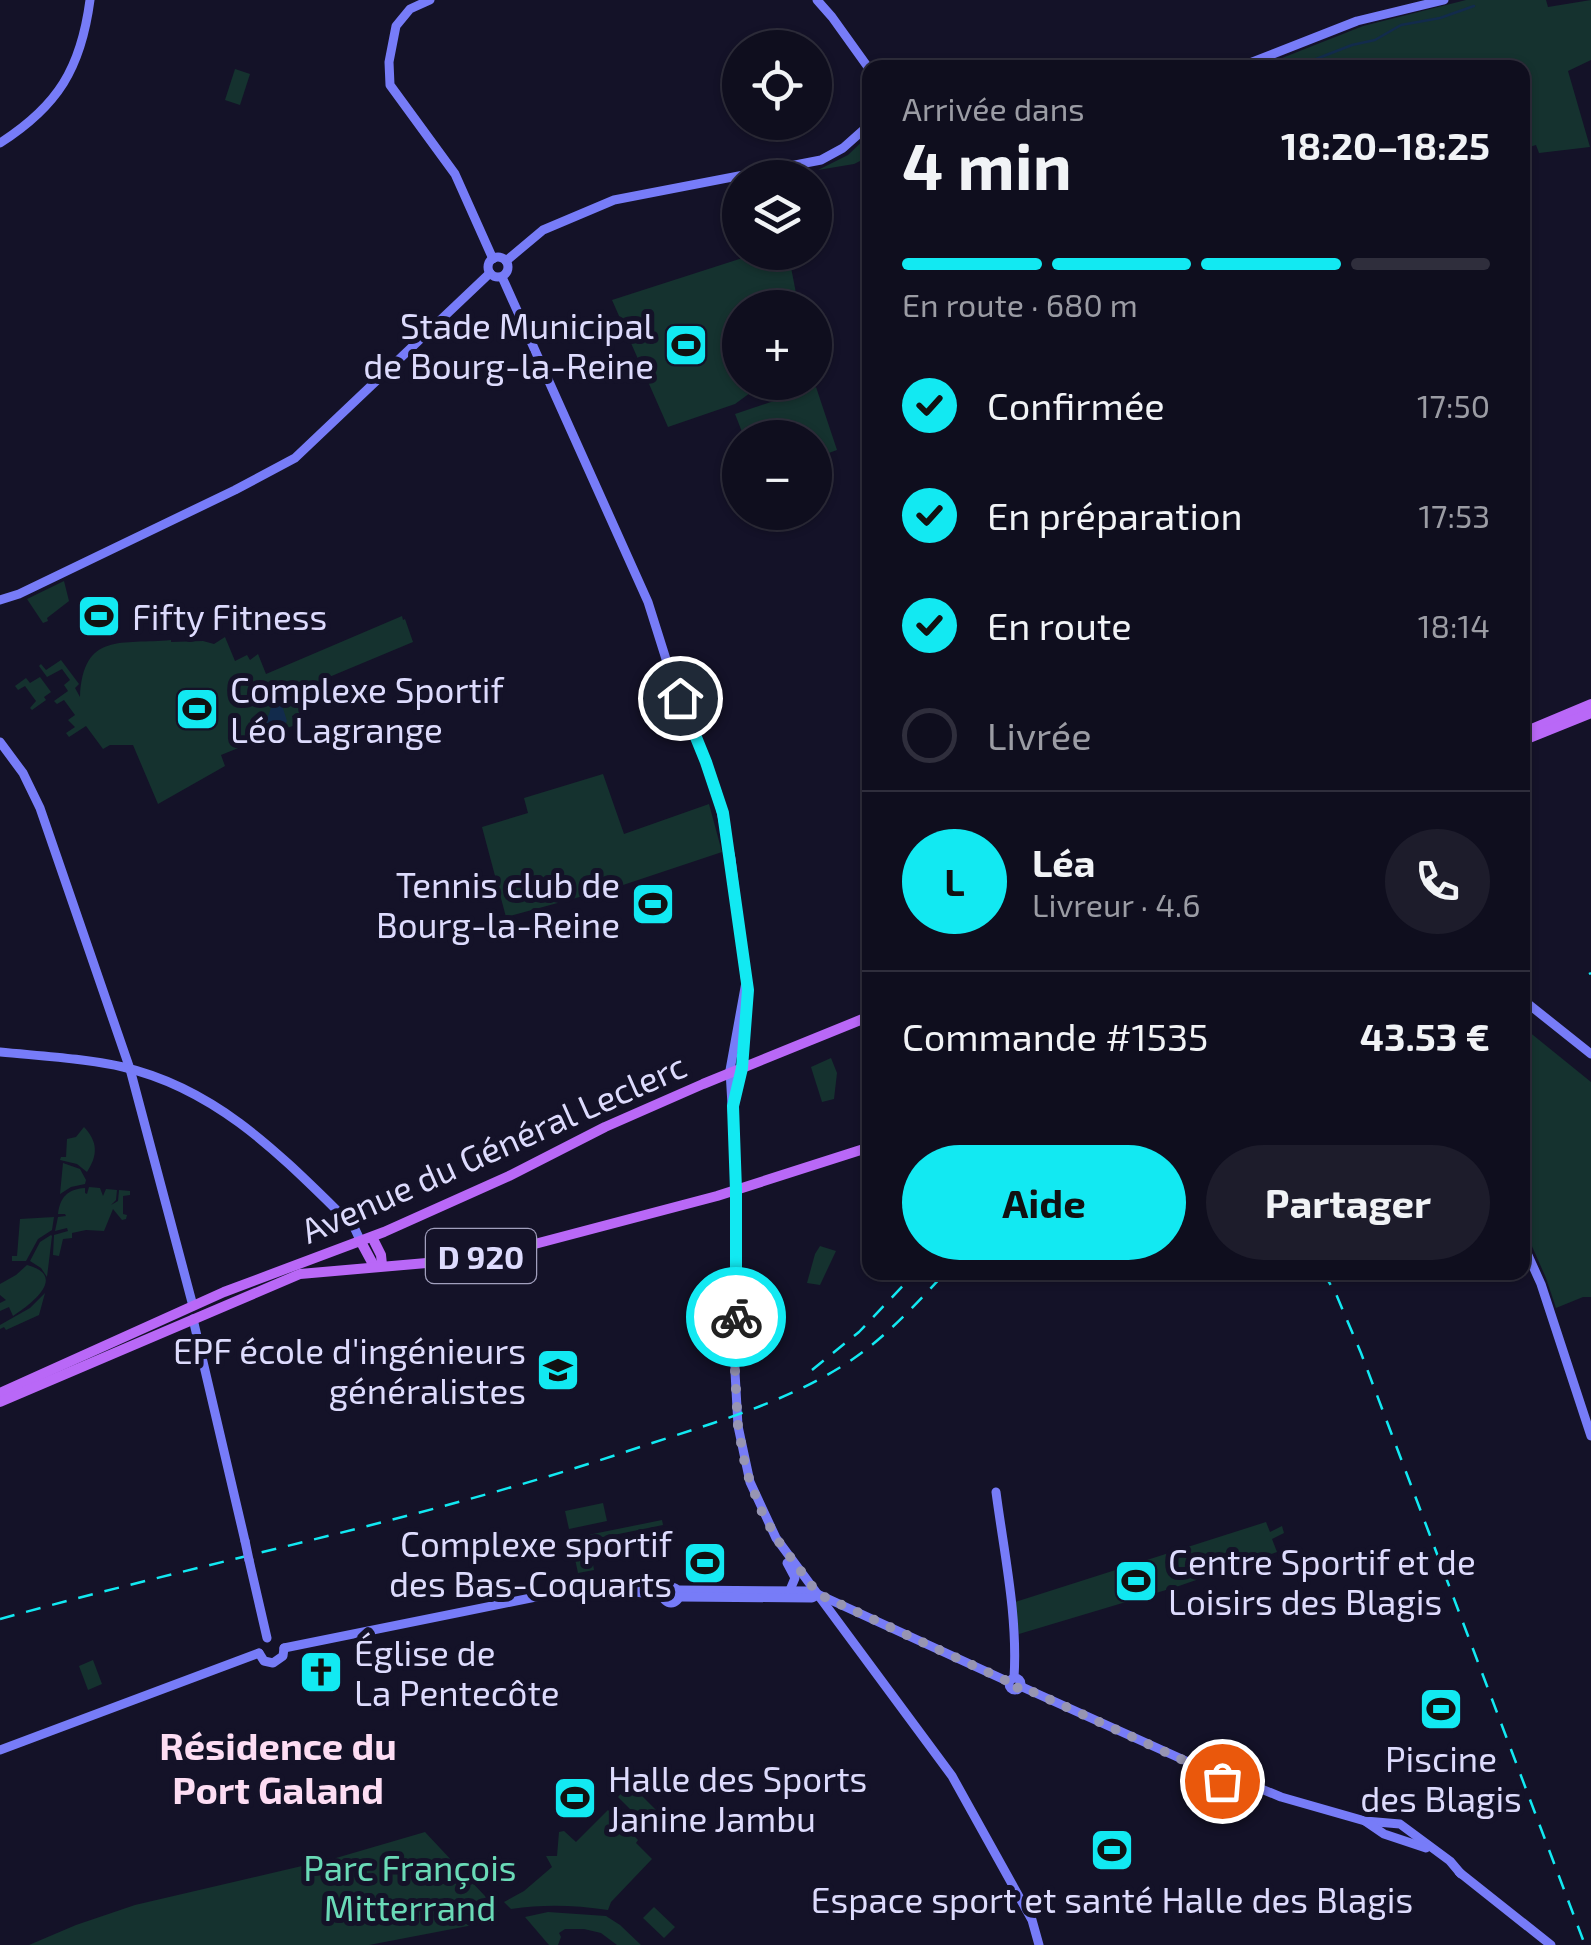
<!DOCTYPE html>
<html lang="fr">
<head>
<meta charset="utf-8">
<style>
  :root { --surface:#0f0e1e; --page:#1d1c2b; --text:#f1f3f6; --muted:#9b9ca4; --line:#2f2e3c; --accent:#12e9f2 }
  body { margin:0; font-family:"Exo 2",sans-serif; background:var(--page); color:var(--text); height:100vh; display:flex; flex-direction:column; font-size:38px; white-space:nowrap }
  * { box-sizing:border-box; margin:0 }
  p { font-size:32px; color:var(--muted) }
  .icon { flex:none; width:55px; height:55px; fill:none; stroke:currentColor; stroke-width:2; stroke-linecap:round; stroke-linejoin:round }
  .map { position:relative; flex:1; overflow:hidden }
  .drawer { position:absolute; left:862px; top:60px; width:668px; height:1220px; display:flex; flex-direction:column; background:var(--surface); border-radius:20px; box-shadow:0 2px 8px #0004,0 0 0 2px var(--line) }
  .drawer>* { flex:none }
  .tools { position:absolute; left:722px; top:30px; display:grid; gap:20px }
  .tools a { display:grid; place-items:center; width:110px; height:110px; border-radius:50%; background:var(--surface); box-shadow:0 2px 8px #0004,0 0 0 2px var(--line); font-size:50px }
  .pin { position:absolute; display:grid; place-items:center; width:85px; height:85px; color:#fff; margin:-42px; border:5px solid #fff; border-radius:50%; box-shadow:0 2px 10px #0007 }
  .courier { position:absolute; display:grid; place-items:center; width:100px; height:100px; margin:-50px; border:8px solid #12e9f2; border-radius:50%; background:#fff; color:#222; box-shadow:0 2px 12px #0007 }
  .head em { font-style:normal; font-weight:700 }
  .head div { display:flex; flex-direction:column-reverse }
  .head { display:flex; align-items:center; justify-content:space-between; height:170px; padding:0 40px }
  h1 { font-size:65px; font-weight:700; line-height:75px }
  .bar { display:grid; grid-template-columns:repeat(4,1fr); gap:15px 10px; align-content:center; height:120px; padding:0 40px }
  .bar i { height:12px; border-radius:8px; background:var(--line) }
  .bar .on { background:var(--accent) }
  .bar p { grid-column:span 4 }
  .line { display:flex; align-items:center; gap:25px; padding:0 40px; border-top:2px solid var(--line) }
  .line div { flex:1 }
  .round { display:grid; place-items:center; flex:none; width:105px; height:105px; border-radius:52px; background:var(--page) }
  ol { padding:0 40px; list-style:none }
  li { display:flex; align-items:center; gap:30px; height:110px }
  li p { margin-inline-start:auto }
  li .icon { padding:10px; border-radius:50%; background:var(--accent); color:#111; stroke-width:4 }
  li:last-child { color:var(--muted) }
  li i { width:55px; height:55px; border:5px solid var(--line); border-radius:50% }
  .button { display:flex; gap:20px; margin-top:auto; padding:20px 40px }
  .button a { flex:1; height:115px; border-radius:60px; background:var(--accent); color:#111; font-size:40px; font-weight:700; line-height:115px; text-align:center }
  .button a+a { background:var(--page); color:var(--text) }
  .map>svg:first-child { display:block }
  .green { fill:#15322f }
  .water { fill:#122b4c }
  .lines { fill:none; stroke-linecap:round; stroke-linejoin:round }
  .stream { stroke:#122b4c; stroke-width:2.5 }
  .secondary { stroke:#777cf8; stroke-width:9 }
  .primary { stroke:#b968f7; stroke-width:10 }
  .rail { stroke:#12e9f2; stroke-width:2.5; stroke-dasharray:15 12; stroke-linecap:butt }
  .secondary-bridge { stroke:#777cf8; stroke-width:9 }
  .done { stroke:#9795b2; stroke-width:10; stroke-dasharray:0 18 }
  .route { stroke:#12e9f2; stroke-width:12 }
  .labels { text-anchor:middle; dominant-baseline:central; stroke-width:10; stroke-linejoin:round; paint-order:stroke }
  .shield { fill:#141228; stroke:#a19fbd; stroke-width:2.5 }
  .shield-label { font-size:32px; font-weight:bold; fill:#dddbfd }
  .poi-label { font-size:35px; fill:#dddbfd; stroke:#141228; text-anchor:start }
  .street-label { font-size:35px; fill:#dddbfd; stroke:#141228 }
  .park-label { font-size:35px; fill:#6adab7; stroke:#141228 }
  .neighbourhood-label { font-size:38px; font-weight:bold; fill:#fdddf3; stroke:#141228 }
</style>
</head>
<body>
<div class="map">
<svg width="1591" height="1945" viewBox="0 0 1591 1945">
  <rect width="100%" height="100%" fill="#141228"/>
  <g class="green">
    <polygon points="1466,0 1546,0 1548,7 1591,0 1591,60 1568,71 1590,147 1539,153 1536,145 1523,149 1522,68 1257,68 1363,26"/>
    <polygon points="235,69 250,74 240,105 225,100"/>
    <polygon points="870,134 870,156 854,164 818,170 848,155"/>
    <polygon points="788,252 796,293 801,307 740,308 740,382 782,383 750,393 735,404 668,427 612,300 758,253"/>
    <polygon points="816,387 837,450 815,458 815,438 744,437 735,414"/>
    <polygon points="64,581 69,601 47,618 48,621 43,623 27,599"/>
    <path d="M 402,616 L 403,620 L 405,619 L 413,642 L 322,680 L 330,700 L 292,716 L 295,725 L 221,755 L 225,766 L 158,804 L 133,745 L 110,745 L 103,749 L 86,726 L 69,737 L 66,733 L 75,727 L 68,720 L 75,715 L 64,700 L 57,704 L 54,701 L 68,691 L 64,685 L 70,680 L 62,669 L 47,677 L 39,666 L 41,664 L 46,670 L 61,660 L 79,684 L 75,688 L 80,697 C 83,631 122,645 171,640 L 171,642 L 203,641 L 214,644 L 225,637 L 235,661 L 247,655 L 250,660 L 258,654 L 266,674 Z"/>
    <polygon points="40,677 51,692 44,697 46,700 32,710 30,708 36,701 25,686 18,690 15,686 26,678 30,683"/>
    <polygon points="603,774 624,834 709,804 722,852 620,886 506,917 482,827 528,813 524,798"/>
    <polygon points="1523,1027 1591,1082 1591,1297 1583,1297 1556,1308 1546,1278 1523,1226 1530,1222 1522,1206"/>
    <polygon points="831,1058 837,1073 834,1099 822,1102 811,1067"/>
    <path d="M 84,1127 C 98,1142 98,1155 87,1172 L 77,1164 L 60,1160 L 61,1157 L 66,1157 L 67,1139 L 76,1137 Z"/>
    <polygon points="63,1163 80,1169 86,1180 85,1184 71,1187 60,1194"/>
    <path d="M 89,1187 L 100,1188 L 103,1196 L 106,1189 L 117,1190 L 116,1200 L 111,1205 L 118,1201 L 119,1190 L 130,1191 L 130,1195 L 123,1196 L 123,1214 L 127,1215 L 126,1219 L 122,1220 L 113,1209 L 104,1231 L 86,1230 L 72,1233 L 72,1238 L 63,1239 L 59,1256 L 53,1255 L 54,1235 L 68,1231 L 67,1228 L 55,1231 L 58,1217 L 66,1216 L 65,1214 L 58,1214 C 60,1198 67,1189 85,1188 L 85,1193 L 87,1194 Z"/>
    <polygon points="54,1217 52,1230 38,1239 26,1261 12,1261 12,1256 17,1256 20,1219"/>
    <polygon points="51,1235 52,1236 47,1277 41,1268 30,1261 40,1242"/>
    <polygon points="820,1246 836,1251 820,1285 807,1283 815,1254"/>
    <path d="M 27,1265 C 69,1276 30,1305 13,1316 L 9,1307 L 0,1311 L 0,1303 L 6,1300 L 0,1295 L 0,1284 L 16,1275 Z"/>
    <polygon points="45,1293 39,1315 6,1330 4,1327 0,1329 0,1325 30,1308"/>
    <polygon points="603,1503 607,1521 569,1529 565,1511"/>
    <polygon points="662,1520 663,1525 569,1544 568,1539"/>
    <polygon points="1266,1522 1270,1532 1282,1526 1284,1533 1272,1539 1277,1552 1176,1587 1019,1634 1015,1602"/>
    <polygon points="589,1541 594,1570 578,1573 572,1545"/>
    <polygon points="93,1660 102,1684 88,1690 79,1666"/>
    <polygon points="630,1784 667,1821 653,1835 652,1831 618,1797"/>
    <path d="M 608,1810 L 638,1840 L 636,1843 L 652,1859 L 611,1902 L 608,1910 C 574,1905 545,1904 511,1909 L 504,1902 L 524,1891 L 552,1867 L 546,1856 L 557,1856 L 559,1832 L 564,1831 L 576,1842 Z"/>
    <polygon points="425,1832 499,1911 468,1926 369,1945 29,1945 76,1925 135,1905 336,1858"/>
    <polygon points="654,1907 675,1927 664,1938 643,1918"/>
    <polygon points="548,1912 606,1916 620,1925 641,1945 617,1945 601,1933 584,1929 565,1929 559,1933 561,1937 558,1945 549,1945 525,1917"/>
  </g>
  <polygon class="water" points="276,692 279,696 287,721 283,727 259,736 258,734 269,714"/>
  <g class="lines">
    <polyline class="stream" points="1293,68 1352,45 1375,40 1401,25 1440,18 1474,6"/>
    <g class="secondary">
      <polyline points="430,0 410,9 396,26 389,62 390,85 455,174 493,259"/>
      <polyline points="817,0 832,17 870,70"/>
      <polyline points="1237,68 1357,21 1444,0"/>
      <path d="M 0,143 C 58,106 81,68 90,0"/>
      <circle cx="498" cy="267" r="10"/>
      <polyline points="506,261 543,230 614,200 821,160 843,148 870,124"/>
      <polyline points="502,277 648,602 671,675 717,792 731,859 746,984"/>
      <polyline points="0,600 19,594 235,490 295,458 490,273"/>
      <polyline points="0,742 23,773 40,808 130,1069 193,1306"/>
      <polyline points="746,982 730,1070 736,1176 735,1372 738,1426 750,1482 776,1538 952,1776 1032,1920 1039,1945"/>
      <polyline points="1522,999 1591,1054"/>
      <path d="M 0,1052 C 40,1056 83,1058 123,1067 C 221,1090 285,1160 354,1227 L 361,1242"/>
      <polyline points="735,1098 742,1068 747,999"/>
      <polyline points="1522,1242 1541,1284 1591,1436"/>
      <polyline points="193,1319 245,1541"/>
      <path d="M 996,1492 C 1004,1553 1018,1616 1014,1678"/>
      <polyline points="249,1560 267,1638"/>
      <polyline points="787,1563 795,1578 790,1590"/>
      <circle cx="671" cy="1595" r="8"/>
      <polyline points="678,1590 811,1591 1009,1682"/>
      <polyline points="636,1592 663,1596"/>
      <polyline points="680,1597 812,1598 818,1595"/>
      <polyline points="284,1648 595,1585 653,1586 665,1589"/>
      <polyline points="259,1653 264,1661 273,1663 283,1656 284,1648"/>
      <circle cx="1015" cy="1684" r="6"/>
      <polyline points="1020,1686 1195,1765 1215,1772"/>
      <polyline points="0,1750 259,1653"/>
      <circle cx="1222" cy="1773" r="8"/>
      <polyline points="1230,1776 1281,1797 1365,1821 1400,1824 1450,1861 1461,1874"/>
      <polyline points="1365,1821 1384,1834 1426,1848"/>
      <polyline points="1459,1872 1551,1945"/>
    </g>
    <g class="primary">
      <polyline points="1522,733 1591,704"/>
      <polyline points="1522,741 1591,713"/>
      <polyline points="372,1237 381,1255 382,1265"/>
      <polyline points="361,1242 374,1266"/>
      <polyline points="0,1393 224,1292 384,1232 509,1176 605,1127 703,1084 870,1016"/>
      <polyline points="0,1402 300,1274 438,1262 512,1250 717,1196 870,1147"/>
    </g>
    <g class="rail">
      <polyline points="1589,974 1591,973"/>
      <polyline points="1323,1272 1336,1294 1361,1353 1585,1945"/>
      <polyline points="812,1370 859,1332 916,1272"/>
      <path d="M 0,1619 C 209,1561 422,1520 628,1451 C 699,1427 775,1407 839,1368 C 881,1343 913,1307 946,1272"/>
    </g>
    <polyline class="secondary-bridge" points="245,1541 249,1560"/>
  </g>
  <g class="lines">
    <polyline class="done" points="736,1317 735,1372 738,1426 746,1470 760,1508 776,1538 818,1594 1009,1682 1011,1688 1016,1689 1020,1686 1194,1765 1215,1772 1217,1779 1222,1781"/>
    <polyline class="route" points="680,698 706,762 723,813 748,990 742,1068 733,1106 736,1190 736,1317"/>
  </g>
  <defs>
    <g id="stadium-square" transform="scale(2.25)"><rect x="-9" y="-9" width="18" height="18" rx="4" fill="#12e9f2" stroke="#141228"/><path d="M0-5a6.5 5 0 1 0 0 10a6.5 5 0 1 0 0-10ZM-3.5-1.8h7v3.6h-7Z" fill="#111"/></g>
    <g id="university-square" transform="scale(2.25)"><rect x="-9" y="-9" width="18" height="18" rx="4" fill="#12e9f2" stroke="#141228"/><path d="M0-5L7-2L0 1L-7-2ZM-4 1L0 2.5L4 1V4Q0 6-4 4Z" fill="#111"/></g>
    <g id="church-square" transform="scale(2.25)"><rect x="-9" y="-9" width="18" height="18" rx="4" fill="#12e9f2" stroke="#141228"/><path d="M-1.2-6h2.4v3.5h3.3v2.4h-3.3V6h-2.4V-.1h-3.3v-2.4h3.3Z" fill="#111"/></g>
  </defs>
  <g fill-rule="evenodd">
    <use href="#stadium-square" x="686" y="345"/>
    <use href="#stadium-square" x="99" y="616"/>
    <use href="#stadium-square" x="197" y="709"/>
    <use href="#stadium-square" x="653" y="904"/>
    <use href="#university-square" x="558" y="1370"/>
    <use href="#stadium-square" x="705" y="1563"/>
    <use href="#stadium-square" x="1136" y="1581"/>
    <use href="#church-square" x="321" y="1672"/>
    <use href="#stadium-square" x="1441" y="1709"/>
    <use href="#stadium-square" x="575" y="1798"/>
    <use href="#stadium-square" x="1112" y="1850"/>
  </g>
  <g class="labels">
    <rect class="shield" x="426" y="1229" width="110" height="54" rx="8"/>
    <g class="shield-label">
      <text x="481" y="1256">D 920</text>
    </g>
    <g class="poi-label">
      <text x="654" y="325" text-anchor="end">Stade Municipal<tspan x="654" dy="40">de Bourg-la-Reine</tspan></text>
      <text x="132" y="616">Fifty Fitness</text>
      <text x="230" y="689">Complexe Sportif<tspan x="230" dy="40">Léo Lagrange</tspan></text>
      <text x="620" y="884" text-anchor="end">Tennis club de<tspan x="620" dy="40">Bourg-la-Reine</tspan></text>
      <text x="526" y="1350" text-anchor="end">EPF école d'ingénieurs<tspan x="526" dy="40">généralistes</tspan></text>
      <text x="672" y="1543" text-anchor="end">Complexe sportif<tspan x="672" dy="40">des Bas-Coquarts</tspan></text>
      <text x="1168" y="1561">Centre Sportif et de<tspan x="1168" dy="40">Loisirs des Blagis</tspan></text>
      <text x="354" y="1652">Église de<tspan x="354" dy="40">La Pentecôte</tspan></text>
      <text x="1441" y="1758" text-anchor="middle">Piscine<tspan x="1441" dy="40">des Blagis</tspan></text>
      <text x="608" y="1778">Halle des Sports<tspan x="608" dy="40">Janine Jambu</tspan></text>
      <text x="1112" y="1899" text-anchor="middle">Espace sport et santé Halle des Blagis</text>
    </g>
    <g class="street-label">
      <text transform="translate(493 1147) rotate(-24)">Avenue du Général Leclerc</text>
    </g>
    <g class="park-label">
      <text x="410" y="1867">Parc François<tspan x="410" dy="40">Mitterrand</tspan></text>
    </g>
    <g class="neighbourhood-label">
      <text x="278" y="1745">Résidence du<tspan x="278" dy="44">Port Galand</tspan></text>
    </g>
  </g>
</svg>
<div class="tools">
<a><svg class="icon" aria-label="locate" viewBox="0 0 24 24"><circle cx="12" cy="12" r="6"/><path d="M12 2v4M12 18v4M2 12h4M18 12h4"/></svg></a>
<a><svg class="icon" aria-label="layers" viewBox="0 0 24 24"><path d="M12 4l9 5-9 5-9-5zM3 14l9 5 9-5"/></svg></a>
<a>+</a>
<a>−</a>
</div>
<div class="pin" style="left:1222px;top:1781px;background:#ea580c"><svg class="icon" aria-label="bag" viewBox="0 0 24 24"><path d="M5 8h14l-1 12H6zM9 8a3 3 0 0 1 6 0"/></svg></div>
<div class="pin" style="left:680px;top:698px;background:#1f2937"><svg class="icon" aria-label="home" viewBox="0 0 24 24"><path d="M3 11l9-7 9 7M6 9v11h12V9"/></svg></div>
<div class="courier" style="left:736px;top:1317px"><svg class="icon" aria-label="bike" viewBox="0 0 24 24"><circle cx="6" cy="16" r="4"/><circle cx="18" cy="16" r="4"/><path d="M6 16l4-8h5l3 8M10 8l3 8H6M13 5h3"/></svg></div>
<section class="drawer">
<div class="head"><div><h1>4 min</h1><p>Arrivée dans</p></div><em>18:20–18:25</em></div>
<div class="bar"><i class="on"></i><i class="on"></i><i class="on"></i><i></i><p>En route · 680 m</p></div>
<ol>
<li><svg class="icon" aria-label="check" viewBox="0 0 24 24"><path d="M5 12l5 5 9-10"/></svg>Confirmée<p>17:50</p></li>
<li><svg class="icon" aria-label="check" viewBox="0 0 24 24"><path d="M5 12l5 5 9-10"/></svg>En préparation<p>17:53</p></li>
<li><svg class="icon" aria-label="check" viewBox="0 0 24 24"><path d="M5 12l5 5 9-10"/></svg>En route<p>18:14</p></li>
<li><i></i>Livrée</li>
</ol>
<div class="line" style="height:180px"><b class="round" style="background:var(--accent);color:#111">L</b><div><b>Léa</b><p>Livreur · 4.6</p></div><a class="round"><svg class="icon" aria-label="phone" viewBox="0 0 24 24"><path d="M5 4h4l2 5-3 2q2 4 5 5l2-3 5 2v4C11 20 4 13 5 4z"/></svg></a></div>
<div class="line" style="height:130px"><div>Commande #1535</div><b>43.53 €</b></div>
<div class="button"><a>Aide</a><a>Partager</a></div>
</section>
</div>
</body>
</html>
